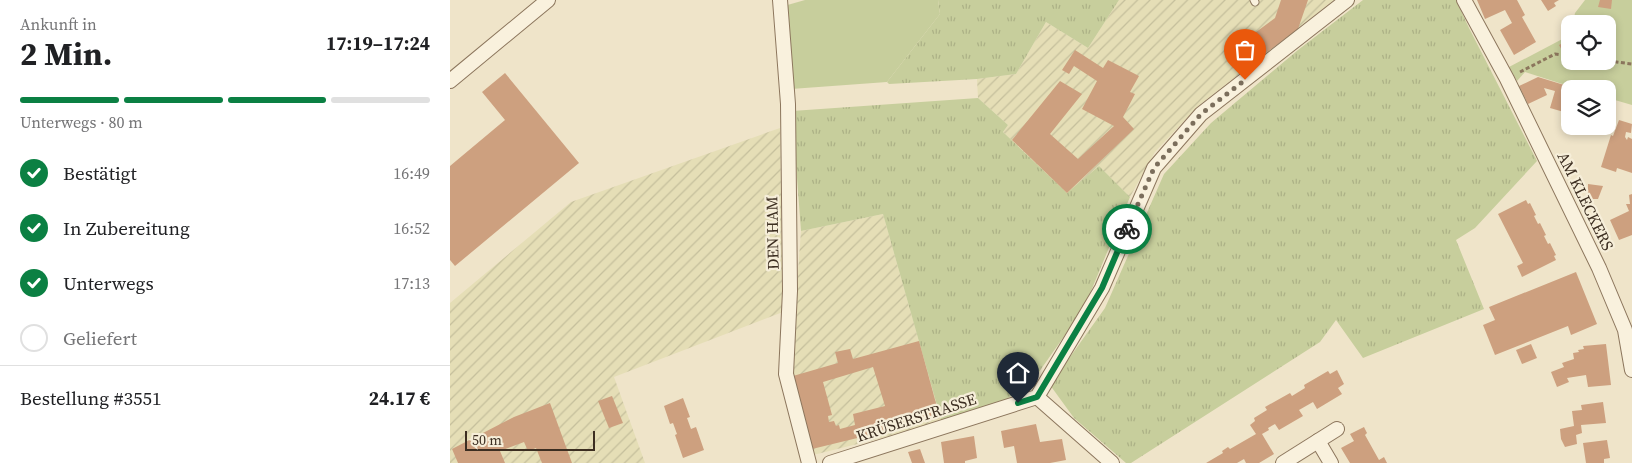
<!DOCTYPE html>
<html lang="de">
<head>
<meta charset="utf-8">
<style>
  :root { --surface:#fff; --page:#f6f6f6; --text:#202124; --muted:#757577; --line:#e0e0e0; --accent:#0b8043 }
  body { margin:0; font-family:"Source Serif 4",serif; background:var(--page); color:var(--text); height:100vh; display:flex; flex-direction:column; font-size:19px; white-space:nowrap }
  * { box-sizing:border-box; margin:0 }
  p { font-size:16px; color:var(--muted) }
  .icon { flex:none; width:28px; height:28px; fill:none; stroke:currentColor; stroke-width:2; stroke-linecap:round; stroke-linejoin:round }
  .map { position:relative; flex:1; overflow:hidden }
  .side { display:flex; flex-direction:column; background:var(--surface); width:450px }
  .side>* { flex:none }
  .fabs { position:absolute; left:1111px; top:15px; display:grid; gap:10px }
  .fabs a { display:grid; place-items:center; width:55px; height:55px; border-radius:10px; background:var(--surface); box-shadow:0 2px 8px #0003; font-size:25px }
  .scale { position:absolute; left:15px; bottom:12px; width:130px; box-sizing:border-box; padding-left:5px; border:2px solid #3c2e21; border-top:0; font-size:14px; line-height:18px; white-space:nowrap; color:#3c2e21; -webkit-text-stroke:4px #f6eed9; paint-order:stroke }
  .pin { position:absolute; display:grid; place-items:center; width:42px; height:42px; color:#fff; margin:-51px -21px; border-radius:50% 50% 50% 0; rotate:-45deg; box-shadow:0 0 5px #0007 }
  .pin .icon { rotate:45deg }
  .courier { position:absolute; display:grid; place-items:center; width:50px; height:50px; margin:-25px; border:4px solid #0b8043; border-radius:50%; background:#fff; color:#222; box-shadow:0 1px 6px #0007 }
  .overview em { font-style:normal; font-weight:700 }
  .overview div { display:flex; flex-direction:column-reverse }
  .overview { display:flex; align-items:center; justify-content:space-between; height:85px; padding:0 20px }
  h1 { font-size:32px; font-weight:700; line-height:38px }
  .bar { display:grid; grid-template-columns:repeat(4,1fr); gap:8px 5px; align-content:center; height:60px; padding:0 20px }
  .bar i { height:6px; border-radius:4px; background:var(--line) }
  .bar .current { background:var(--accent) }
  .bar p { grid-column:span 4 }
  .line { display:flex; align-items:center; gap:12px; padding:0 20px; border-top:1px solid var(--line) }
  .line div { flex:1 }
  ol { padding:0 20px; list-style:none }
  li { display:flex; align-items:center; gap:15px; height:55px }
  li p { margin-inline-start:auto }
  li .icon { padding:5px; border-radius:50%; background:var(--accent); color:#fff; stroke-width:4 }
  li:last-child { color:var(--muted) }
  li i { width:28px; height:28px; border:2px solid var(--line); border-radius:50% }
  main { display:flex; flex:1; min-height:0 }
  .map>svg:first-child { display:block }
  .farmland { fill:url(#farmland-furrows) }
  .grass { fill:url(#grass-tufts) }
  .garden { fill:#c7ce9c }
  .building { fill:#cda07f; fill-rule:evenodd }
  .lines { fill:none; stroke-linecap:round; stroke-linejoin:round }
  .lane-casing { stroke:#8c765d; stroke-width:9 }
  .street-casing { stroke:#8c765d; stroke-width:16 }
  .path { stroke:#8c765d; stroke-width:3; stroke-dasharray:4 2.5; stroke-linecap:butt }
  .lane { stroke:#f9f1dd; stroke-width:7 }
  .street { stroke:#f9f1dd; stroke-width:14 }
  .done { stroke:#7b6e5c; stroke-width:5; stroke-dasharray:0 9 }
  .route { stroke:#0b8043; stroke-width:6 }
  .labels { text-anchor:middle; dominant-baseline:central; stroke-width:4.5; stroke-linejoin:round; paint-order:stroke }
  .street-label { font-size:16px; fill:#3c2e21; stroke:#f6eed9 }
</style>
</head>
<body>
<main>
<section class="side">
<div class="overview"><div><h1>2 Min.</h1><p>Ankunft in</p></div><em>17:19–17:24</em></div>
<div class="bar"><i class="current"></i><i class="current"></i><i class="current"></i><i></i><p>Unterwegs · 80 m</p></div>
<ol>
<li><svg class="icon" aria-label="check" viewBox="0 0 24 24"><path d="M5 12l5 5 9-10"/></svg>Bestätigt<p>16:49</p></li>
<li><svg class="icon" aria-label="check" viewBox="0 0 24 24"><path d="M5 12l5 5 9-10"/></svg>In Zubereitung<p>16:52</p></li>
<li><svg class="icon" aria-label="check" viewBox="0 0 24 24"><path d="M5 12l5 5 9-10"/></svg>Unterwegs<p>17:13</p></li>
<li><i></i>Geliefert</li>
</ol>
<div class="line" style="height:65px"><div>Bestellung #3551</div><b>24.17 €</b></div>
</section>
<div class="map">
<svg width="1182" height="463" viewBox="0 0 1182 463">
  <defs>
    <pattern id="farmland-furrows" width="10" height="10" patternUnits="userSpaceOnUse" patternTransform="scale(1.25)"><rect width="10" height="10" fill="#e5deb6"/><path d="M-1 1l2-2M0 10L10 0M9 11l2-2" fill="none" stroke="#c5bf9c"/></pattern>
    <pattern id="grass-tufts" width="24" height="20" patternUnits="userSpaceOnUse" patternTransform="scale(1.25)"><rect width="24" height="20" fill="#c7ce9c"/><path d="M3 7l-1-3M5 7V3M7 7l1-3M15 17l-1-3M17 17v-4M19 17l1-3" fill="none" stroke="#acb186"/></pattern>
  </defs>
  <rect width="100%" height="100%" fill="#efe4c9"/>
  <g class="farmland">
    <polygon points="669,0 884,0 748,106 705,152 680,197 649,166 617,194 553,132 558,125 528,98 527,79 566,74 596,22 638,48"/>
    <polygon points="330,128 333,312 164,377 195,463 0,463 0,303 121,202"/>
    <polygon points="433,214 492,423 363,455 341,368 351,231"/>
  </g>
  <g class="grass">
    <polygon points="488,0 669,0 638,48 596,22 566,74 527,79 439,84 437,82 490,14"/>
    <polygon points="913,0 1006,0 1019,28 1087,161 1025,228 1006,240 1034,309 913,358 886,320 870,342 681,463 676,463 624,418 600,385 655,308 714,174 761,123 848,50"/>
    <polygon points="528,98 558,125 553,132 617,193 649,166 680,197 634,308 584,379 550,404 492,423 433,214 351,231 342,111"/>
  </g>
  <g class="garden">
    <polygon points="355,0 488,0 490,14 437,82 341,89 334,6"/>
    <polygon points="1135,0 1182,0 1182,105 1158,98 1158,89 1128,89 1075,72 1067,81 1059,67 1120,35 1120,61 1158,61 1158,24 1123,24 1125,13"/>
  </g>
  <g class="building">
    <polygon points="831,0 858,0 848,29 808,59 794,41 825,18"/>
    <polygon points="1027,0 1067,0 1075,15 1072,17 1086,42 1064,55 1050,30 1062,23 1055,10 1035,19"/>
    <polygon points="1091,0 1109,0 1104,3 1106,6 1098,11"/>
    <polygon points="1150,0 1162,0 1161,9 1148,7"/>
    <polygon points="1119,40 1120,48 1113,52 1109,45"/>
    <polygon points="625,50 653,68 658,60 689,76 680,92 685,94 673,117 684,129 617,193 562,140 610,81 632,94 600,134 628,159 664,126 632,109 647,81 624,66 619,74 612,70"/>
    <polygon points="55,73 129,163 5,266 0,260 0,166 55,120 32,92"/>
    <polygon points="1088,77 1124,88 1120,89 1114,112 1100,108 1105,91 1094,88 1097,95 1078,104 1069,86"/>
    <polygon points="1169,120 1182,124 1181,133 1176,132 1175,137 1177,140 1178,137 1182,139 1182,173 1167,168 1166,172 1151,167 1161,135 1163,136"/>
    <polygon points="1138,184 1153,186 1148,199 1138,199"/>
    <polygon points="1182,194 1182,235 1169,240 1160,220 1179,211 1176,204 1180,204 1179,195"/>
    <polygon points="1076,200 1078,204 1080,203 1086,215 1084,216 1088,224 1090,223 1096,235 1094,236 1098,244 1100,243 1106,255 1104,256 1106,260 1072,277 1067,266 1073,263 1048,214"/>
    <polygon points="1126,272 1147,324 1121,335 1118,326 1045,355 1033,325 1045,320 1039,307"/>
    <path d="M 469,341 L 490,418 L 362,449 L 343,376 L 388,363 L 385,352 L 400,349 L 403,359 ZM 423,367 L 435,406 L 403,414 L 405,425 L 390,429 L 389,425 L 386,426 L 384,421 L 379,422 L 378,416 L 382,415 L 373,382 Z"/>
    <polygon points="1081,344 1087,358 1072,364 1066,350"/>
    <polygon points="1156,344 1161,385 1138,387 1136,375 1117,378 1119,382 1107,387 1101,372 1114,367 1112,363 1124,359 1123,353 1129,352 1128,350 1134,349 1133,346"/>
    <polygon points="887,370 894,384 888,388 892,394 867,409 863,402 849,410 853,416 829,430 825,424 818,428 819,430 812,434 824,454 809,463 796,463 794,459 787,463 756,463 773,453 772,451 778,447 780,449 806,434 800,425 805,421 804,418 817,410 815,407 840,393 842,396 855,388 854,385 878,371 880,374"/>
    <polygon points="162,396 173,423 159,428 148,401"/>
    <polygon points="233,398 240,417 237,418 241,429 246,427 254,450 233,458 225,435 227,434 223,423 220,424 214,406"/>
    <polygon points="1153,402 1156,423 1131,425 1132,433 1126,435 1127,444 1115,447 1111,439 1110,429 1124,426 1122,411 1132,410 1131,405"/>
    <polygon points="100,403 122,463 92,463 86,448 78,451 74,442 50,451 55,463 8,463 2,449 64,417"/>
    <polygon points="586,424 590,442 612,439 616,460 600,463 567,463 564,446 554,448 551,431"/>
    <polygon points="914,427 917,433 915,435 929,460 934,457 937,463 900,463 891,448 904,441 900,434"/>
    <polygon points="524,436 527,458 515,461 515,463 494,463 491,442"/>
    <polygon points="1157,440 1160,458 1154,459 1154,463 1136,463 1133,443"/>
    <polygon points="470,449 475,463 462,463 458,452"/>
  </g>
  <g class="lines">
    <g class="lane-casing">
      <polyline id="lane" points="804,0 805,2"/>
    </g>
    <g class="street-casing">
      <g id="street">
        <polyline points="330,0 338,104 340,291 336,374 359,463"/>
        <polyline points="1014,0 1057,79 1149,268 1175,330 1182,370"/>
        <polyline points="0,81 98,0"/>
        <polyline points="587,397 662,463"/>
        <polyline points="868,441 881,463"/>
        <polyline points="380,463 587,397 652,288 704,168 751,114 897,0"/>
        <polyline points="833,463 887,429"/>
      </g>
    </g>
    <g class="path">
      <polyline points="1158,61 1182,64"/>
      <polyline points="1070,72 1105,54 1120,56"/>
    </g>
    <use href="#lane" class="lane"/>
    <use href="#street" class="street"/>
  </g>
  <g class="lines">
    <polyline class="done" points="677,229 704,168 751,114 795,80"/>
    <polyline class="route" points="568,403 587,397 652,288 677,229"/>
  </g>
  <g class="labels">
    <g class="street-label">
      <text transform="translate(1136 201) rotate(64)">AM KLECKERS</text>
      <text transform="translate(322 233) rotate(-91)">DEN HAM</text>
      <text transform="translate(466 417) rotate(-18)">KRÜSERSTRASSE</text>
    </g>
  </g>
</svg>
<div class="fabs">
<a><svg class="icon" aria-label="locate" viewBox="0 0 24 24"><circle cx="12" cy="12" r="6"/><path d="M12 2v4M12 18v4M2 12h4M18 12h4"/></svg></a>
<a><svg class="icon" aria-label="layers" viewBox="0 0 24 24"><path d="M12 4l9 5-9 5-9-5zM3 14l9 5 9-5"/></svg></a>
</div>
<div class="scale">50 m</div>
<div class="pin" style="left:795px;top:80px;background:#ea580c"><svg class="icon" aria-label="bag" viewBox="0 0 24 24"><path d="M5 8h14l-1 12H6zM9 8a3 3 0 0 1 6 0"/></svg></div>
<div class="pin" style="left:568px;top:403px;background:#1f2937"><svg class="icon" aria-label="home" viewBox="0 0 24 24"><path d="M3 11l9-7 9 7M6 9v11h12V9"/></svg></div>
<div class="courier" style="left:677px;top:229px"><svg class="icon" aria-label="bike" viewBox="0 0 24 24"><circle cx="6" cy="16" r="4"/><circle cx="18" cy="16" r="4"/><path d="M6 16l4-8h5l3 8M10 8l3 8H6M13 5h3"/></svg></div>
</div>
</main>
</body>
</html>
